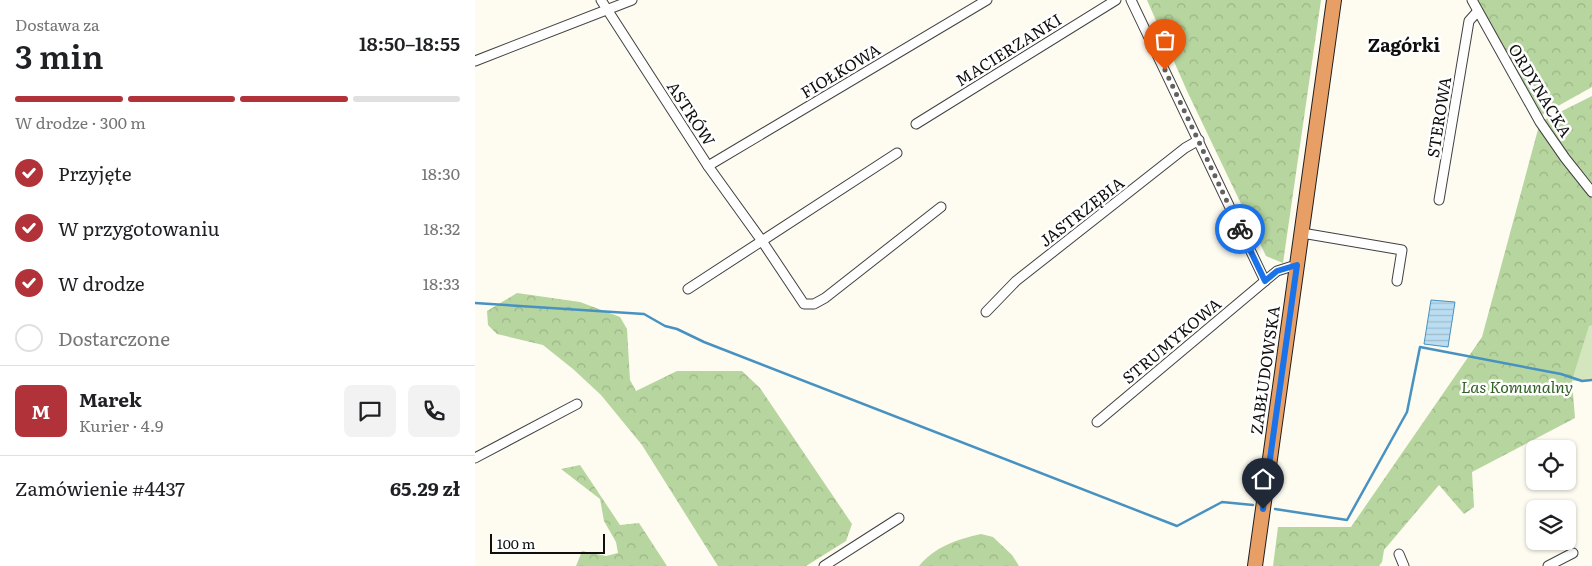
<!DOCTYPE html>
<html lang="pl">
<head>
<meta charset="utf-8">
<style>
  :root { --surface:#fff; --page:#f2f2f2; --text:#202124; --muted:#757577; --line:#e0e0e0; --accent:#b2323a }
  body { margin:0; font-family:Literata,serif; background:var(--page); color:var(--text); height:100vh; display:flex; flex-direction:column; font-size:19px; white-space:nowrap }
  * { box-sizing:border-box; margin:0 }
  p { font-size:16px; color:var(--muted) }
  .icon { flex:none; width:28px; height:28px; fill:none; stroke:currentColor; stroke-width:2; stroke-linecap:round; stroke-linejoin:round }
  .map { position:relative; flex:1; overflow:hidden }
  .sheet { display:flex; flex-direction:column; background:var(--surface); width:475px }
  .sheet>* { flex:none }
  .buttons { position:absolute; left:1051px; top:440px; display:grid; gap:10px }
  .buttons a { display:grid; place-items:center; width:50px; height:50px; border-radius:8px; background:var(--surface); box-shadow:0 1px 4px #0004; font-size:25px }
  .scale { position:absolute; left:15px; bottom:12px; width:115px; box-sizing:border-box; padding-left:5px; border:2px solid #0e0e0e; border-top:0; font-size:14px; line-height:18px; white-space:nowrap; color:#0e0e0e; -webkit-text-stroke:4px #fff; paint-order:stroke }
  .pin { position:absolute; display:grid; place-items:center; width:42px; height:42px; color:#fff; margin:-51px -21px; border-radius:50% 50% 50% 0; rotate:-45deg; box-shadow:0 0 5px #0007 }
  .pin .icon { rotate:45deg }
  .courier { position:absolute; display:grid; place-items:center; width:50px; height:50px; margin:-25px; border:4px solid #1a73e8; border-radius:50%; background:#fff; color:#222; box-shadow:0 1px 6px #0007 }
  .headline em { font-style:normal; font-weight:600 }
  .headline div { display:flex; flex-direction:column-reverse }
  .headline { display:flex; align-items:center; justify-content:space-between; height:85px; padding:0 15px }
  h1 { font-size:32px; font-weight:600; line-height:38px }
  .bar { display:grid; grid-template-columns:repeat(4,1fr); gap:8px 5px; align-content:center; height:60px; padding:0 15px }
  .bar i { height:6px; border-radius:4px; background:var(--line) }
  .bar .current { background:var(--accent) }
  .bar p { grid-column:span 4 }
  .line { display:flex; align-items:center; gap:12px; padding:0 15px; border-top:1px solid var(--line) }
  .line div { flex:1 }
  .round { display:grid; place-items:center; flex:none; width:52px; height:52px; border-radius:8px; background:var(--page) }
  ol { padding:0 15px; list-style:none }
  li { display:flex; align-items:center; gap:15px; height:55px }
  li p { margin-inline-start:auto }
  li .icon { padding:5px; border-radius:50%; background:var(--accent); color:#fff; stroke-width:4 }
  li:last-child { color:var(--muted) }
  li i { width:28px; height:28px; border:2px solid var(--line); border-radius:50% }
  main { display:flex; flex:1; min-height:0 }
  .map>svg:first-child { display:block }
  .grass { fill:#d3e6bd }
  .forest { fill:url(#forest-crowns) }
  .water { fill:url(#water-rules); stroke:#4792c1 }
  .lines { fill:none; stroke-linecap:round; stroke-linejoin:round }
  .stream { stroke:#4792c1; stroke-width:2.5 }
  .minor-casing { stroke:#414141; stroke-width:11 }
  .highway-casing { stroke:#1f1f1f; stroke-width:16 }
  .minor { stroke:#fff; stroke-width:9 }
  .highway { stroke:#e79f65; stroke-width:14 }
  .done { stroke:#62615d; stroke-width:5; stroke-dasharray:0 9 }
  .route { stroke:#1a73e8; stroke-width:6 }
  .labels { text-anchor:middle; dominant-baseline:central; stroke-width:5; stroke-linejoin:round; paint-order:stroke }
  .street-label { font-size:16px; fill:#0e0e0e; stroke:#fff }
  .park-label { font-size:16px; font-style:italic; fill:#316124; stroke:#fff }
  .neighbourhood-label { font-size:18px; font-weight:bold; fill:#0e0e0e; stroke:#fff }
</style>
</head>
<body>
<main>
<section class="sheet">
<div class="headline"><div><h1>3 min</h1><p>Dostawa za</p></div><em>18:50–18:55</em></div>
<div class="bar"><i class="current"></i><i class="current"></i><i class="current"></i><i></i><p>W drodze · 300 m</p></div>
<ol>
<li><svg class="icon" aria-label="check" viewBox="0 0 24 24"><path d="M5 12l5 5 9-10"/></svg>Przyjęte<p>18:30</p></li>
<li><svg class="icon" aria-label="check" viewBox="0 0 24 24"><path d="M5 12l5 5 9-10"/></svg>W przygotowaniu<p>18:32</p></li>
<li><svg class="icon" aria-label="check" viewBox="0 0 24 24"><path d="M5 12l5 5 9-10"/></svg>W drodze<p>18:33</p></li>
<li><i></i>Dostarczone</li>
</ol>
<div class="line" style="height:90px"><b class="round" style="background:var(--accent);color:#fff">M</b><div><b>Marek</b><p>Kurier · 4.9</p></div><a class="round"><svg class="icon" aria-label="chat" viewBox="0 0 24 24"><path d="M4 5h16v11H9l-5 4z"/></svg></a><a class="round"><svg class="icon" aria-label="phone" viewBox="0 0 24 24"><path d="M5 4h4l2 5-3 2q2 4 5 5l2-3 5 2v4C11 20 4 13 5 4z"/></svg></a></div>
<div class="line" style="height:65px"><div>Zamówienie #4437</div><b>65.29 zł</b></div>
</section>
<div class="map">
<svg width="1117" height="566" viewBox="0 0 1117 566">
  <defs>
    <pattern id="forest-crowns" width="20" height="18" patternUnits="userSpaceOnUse" patternTransform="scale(1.25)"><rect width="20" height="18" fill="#b7d59e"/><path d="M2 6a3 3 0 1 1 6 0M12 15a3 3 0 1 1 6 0" fill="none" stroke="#9cb687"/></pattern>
    <pattern id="water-rules" width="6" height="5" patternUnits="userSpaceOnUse" patternTransform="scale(1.25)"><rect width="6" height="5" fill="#baddf1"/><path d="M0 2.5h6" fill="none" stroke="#9fbccd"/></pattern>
  </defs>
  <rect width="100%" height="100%" fill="#fefbf1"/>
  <polygon class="grass" points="1114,325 1117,325 1117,381 1097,381"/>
  <g class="forest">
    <polygon points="672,0 846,0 808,263 791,256 712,91"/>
    <polygon points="1002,0 1117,0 1117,87 1065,116"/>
    <polygon points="1117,96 1117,325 1114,326 1097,381 1100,418 997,472 999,507 989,514 964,485 909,550 907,562 904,566 798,566 803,527 876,527 1007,337 1065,122"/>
    <polygon points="42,293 105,302 145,317 152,329 155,380 161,391 202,371 267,371 285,388 377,524 371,541 331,566 243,566 167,445 126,395 98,369 68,345 22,334 13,325 12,311"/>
    <polygon points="105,465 145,525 164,523 192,566 101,566 107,551 131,556 143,553 141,542 129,521 125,499 86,469"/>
    <path d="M 506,534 L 518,537 L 537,555 L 544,566 L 444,566 C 459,547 483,539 506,534 Z"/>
  </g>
  <polygon class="water" points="956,300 980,302 973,347 949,344"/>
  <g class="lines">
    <g class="stream">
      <polyline points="0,303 169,314 190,326 202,329 229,342 702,526 747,502 778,505"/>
      <polyline points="800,509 872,520 932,412 945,347 1086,374 1107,381 1117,380"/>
    </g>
    <g class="minor-casing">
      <g id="minor">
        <polyline points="126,0 233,166 287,241 329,304 339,304 350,298 466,207"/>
        <polyline points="656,0 790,281 802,271 821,265"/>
        <polyline points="997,0 1065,122 1090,158 1117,192"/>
        <polyline points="0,61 157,0"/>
        <polyline points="441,124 641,0"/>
        <polyline points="233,166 512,0"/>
        <polyline points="964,200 994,21 1002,12"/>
        <polyline points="827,233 927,250 922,281"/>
        <polyline points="213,289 422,153"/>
        <polyline points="511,312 541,281 710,148 724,140"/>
        <polyline points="622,422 790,281"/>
        <polyline points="0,458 102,404"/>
        <polyline points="924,554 929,566"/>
        <polyline points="349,566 424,518"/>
        <polyline points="1073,566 1098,553"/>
      </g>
    </g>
    <g class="highway-casing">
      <polyline id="highway" points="780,566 859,0"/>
    </g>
    <use href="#minor" class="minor"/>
    <use href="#highway" class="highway"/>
  </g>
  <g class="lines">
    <polyline class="done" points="690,70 765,229"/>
    <polyline class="route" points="765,229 790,281 802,271 822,265 788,509"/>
  </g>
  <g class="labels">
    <g class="street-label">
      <text transform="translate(533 49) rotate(-32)">MACIERZANKI</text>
      <text transform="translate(365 70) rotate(-31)">FIOŁKOWA</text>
      <text transform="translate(1066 90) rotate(59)">ORDYNACKA</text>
      <text transform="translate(217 113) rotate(57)">ASTRÓW</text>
      <text transform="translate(963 117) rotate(-81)">STEROWA</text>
      <text transform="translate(606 211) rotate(-38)">JASTRZĘBIA</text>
      <text transform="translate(696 340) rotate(-40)">STRUMYKOWA</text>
      <text transform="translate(789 370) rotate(-82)">ZABŁUDOWSKA</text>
    </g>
    <g class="park-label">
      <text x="1042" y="386">Las Komunalny</text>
    </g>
    <g class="neighbourhood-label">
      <text x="929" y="44">Zagórki</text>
    </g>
  </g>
</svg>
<div class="buttons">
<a><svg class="icon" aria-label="locate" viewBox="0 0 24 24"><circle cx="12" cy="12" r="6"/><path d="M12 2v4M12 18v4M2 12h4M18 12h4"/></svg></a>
<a><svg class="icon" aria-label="layers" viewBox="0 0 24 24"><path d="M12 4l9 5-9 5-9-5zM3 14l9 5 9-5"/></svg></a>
</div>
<div class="scale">100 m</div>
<div class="pin" style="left:690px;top:70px;background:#ea580c"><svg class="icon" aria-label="bag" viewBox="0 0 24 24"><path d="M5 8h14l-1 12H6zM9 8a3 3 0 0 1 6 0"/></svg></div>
<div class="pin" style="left:788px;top:509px;background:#1f2937"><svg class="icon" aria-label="home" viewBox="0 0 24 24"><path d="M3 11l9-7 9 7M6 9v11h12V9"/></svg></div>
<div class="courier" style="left:765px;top:229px"><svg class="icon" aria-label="bike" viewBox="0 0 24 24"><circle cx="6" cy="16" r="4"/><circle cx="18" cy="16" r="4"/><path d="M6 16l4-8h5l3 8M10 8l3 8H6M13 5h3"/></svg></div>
</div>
</main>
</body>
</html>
